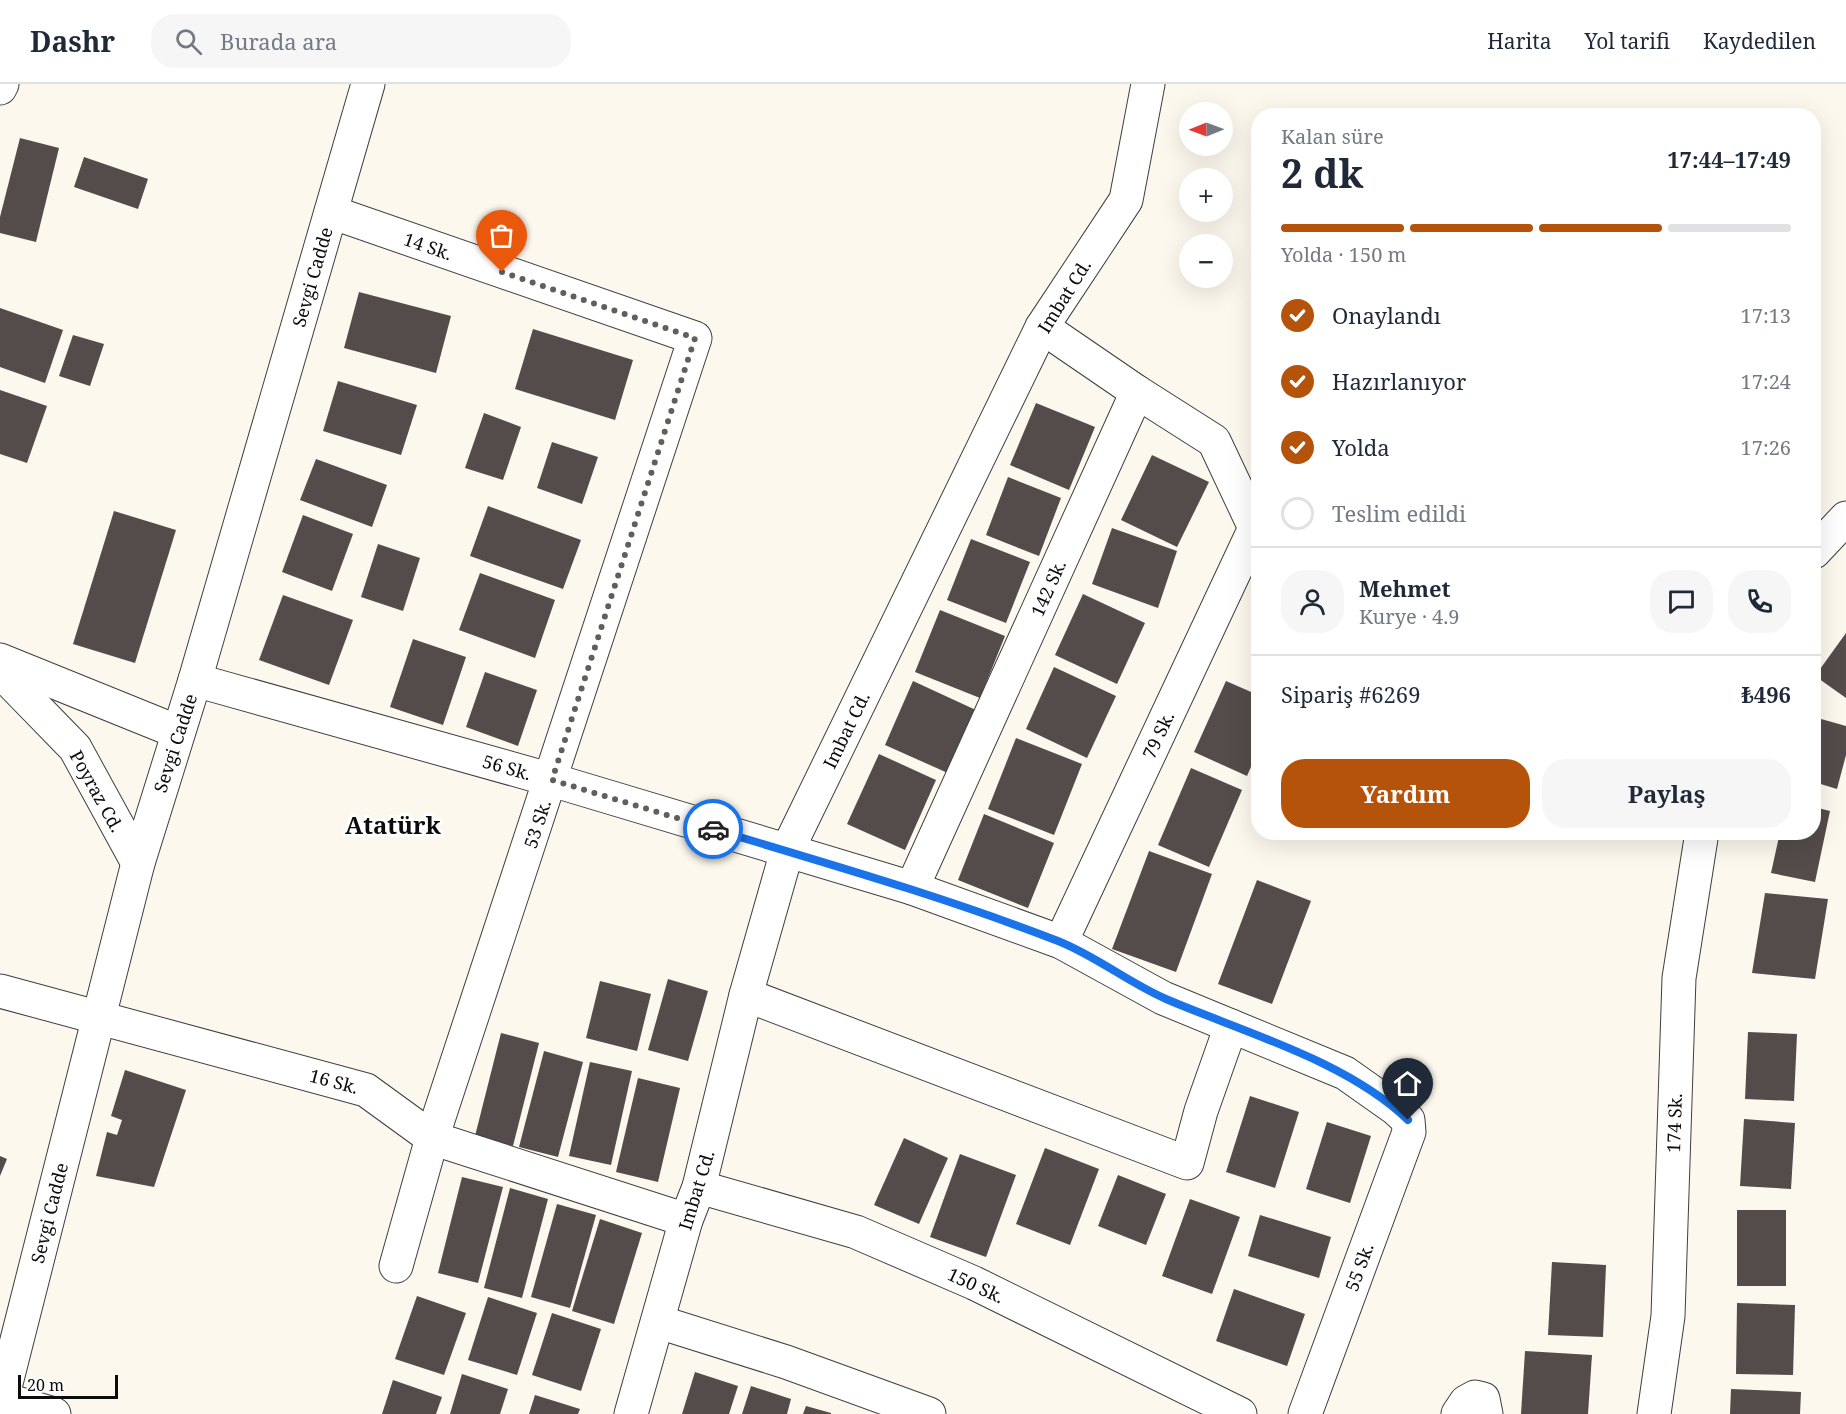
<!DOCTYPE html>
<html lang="tr">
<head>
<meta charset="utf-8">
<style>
  :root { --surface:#fff; --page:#f6f6f7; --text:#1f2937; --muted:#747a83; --line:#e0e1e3; --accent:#b45309 }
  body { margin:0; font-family:"Noto Serif",serif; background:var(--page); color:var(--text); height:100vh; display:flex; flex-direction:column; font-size:22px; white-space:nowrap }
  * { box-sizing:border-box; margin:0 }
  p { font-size:20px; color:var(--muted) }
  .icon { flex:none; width:33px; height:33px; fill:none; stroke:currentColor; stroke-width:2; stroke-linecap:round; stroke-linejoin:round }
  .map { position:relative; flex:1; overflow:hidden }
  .drawer { position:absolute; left:1251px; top:24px; width:570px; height:732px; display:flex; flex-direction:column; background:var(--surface); border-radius:24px; box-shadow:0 6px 24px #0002 }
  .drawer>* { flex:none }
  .needle { width:39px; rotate:269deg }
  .buttons { position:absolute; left:1179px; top:18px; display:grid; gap:12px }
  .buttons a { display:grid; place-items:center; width:54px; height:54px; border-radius:50%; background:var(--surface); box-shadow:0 6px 24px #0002; font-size:30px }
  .scale { position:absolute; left:18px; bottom:15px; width:100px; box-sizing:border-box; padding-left:6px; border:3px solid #0c0c0c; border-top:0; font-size:16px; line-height:21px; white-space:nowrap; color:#0c0c0c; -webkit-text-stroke:4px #fff; paint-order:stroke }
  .pin { position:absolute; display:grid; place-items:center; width:51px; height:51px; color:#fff; margin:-62px -26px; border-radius:50% 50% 50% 0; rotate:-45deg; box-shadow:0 0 6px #0007 }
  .pin .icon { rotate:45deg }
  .courier { position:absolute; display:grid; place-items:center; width:60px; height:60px; margin:-30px; border:4px solid #1a73e8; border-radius:50%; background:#fff; color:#222; box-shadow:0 2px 8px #0007 }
  .summary em { font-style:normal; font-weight:700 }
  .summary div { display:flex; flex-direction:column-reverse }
  .summary { display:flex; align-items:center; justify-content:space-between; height:102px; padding:0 30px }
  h1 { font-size:39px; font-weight:700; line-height:45px }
  .bar { display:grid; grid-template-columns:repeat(4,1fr); gap:9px 6px; align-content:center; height:72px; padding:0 30px }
  .bar i { height:8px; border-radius:4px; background:var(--line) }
  .bar .current { background:var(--accent) }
  .bar p { grid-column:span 4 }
  .line { display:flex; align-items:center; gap:15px; padding:0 30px; border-top:2px solid var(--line) }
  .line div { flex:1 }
  .round { display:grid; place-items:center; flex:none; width:63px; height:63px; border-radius:24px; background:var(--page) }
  ol { padding:0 30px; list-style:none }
  li { display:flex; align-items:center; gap:18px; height:66px }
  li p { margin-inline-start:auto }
  li .icon { padding:6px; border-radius:50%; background:var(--accent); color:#fff; stroke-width:4 }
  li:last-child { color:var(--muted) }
  li i { width:33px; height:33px; border:3px solid var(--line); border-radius:50% }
  .button { display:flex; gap:12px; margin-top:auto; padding:12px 30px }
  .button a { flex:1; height:69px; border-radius:24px; background:var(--accent); color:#fff; font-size:24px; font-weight:700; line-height:69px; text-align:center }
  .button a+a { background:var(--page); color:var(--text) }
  header { display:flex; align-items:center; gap:36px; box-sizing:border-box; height:84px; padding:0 30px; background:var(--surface); border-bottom:2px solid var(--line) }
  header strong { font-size:28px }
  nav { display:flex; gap:33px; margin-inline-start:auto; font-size:21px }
  .search { width:420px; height:54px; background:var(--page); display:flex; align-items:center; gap:15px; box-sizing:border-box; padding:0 21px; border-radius:24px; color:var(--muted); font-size:22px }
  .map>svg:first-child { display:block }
  .building { fill:#544c4a }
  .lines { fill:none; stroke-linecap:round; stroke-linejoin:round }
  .minor-casing { stroke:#3f3f3f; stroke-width:35 }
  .minor { stroke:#fff; stroke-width:33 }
  .done { stroke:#605f5b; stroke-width:6; stroke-dasharray:0 10.8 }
  .route { stroke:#1a73e8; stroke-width:8 }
  .labels { text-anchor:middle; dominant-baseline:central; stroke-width:6; stroke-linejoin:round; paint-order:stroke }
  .street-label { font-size:18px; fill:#0c0c0c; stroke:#fff }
  .district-label { font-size:24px; font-weight:bold; fill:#0c0c0c; stroke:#fff }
</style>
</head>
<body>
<header>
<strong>Dashr</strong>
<div class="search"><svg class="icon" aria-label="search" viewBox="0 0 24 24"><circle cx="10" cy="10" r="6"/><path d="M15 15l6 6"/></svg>Burada ara</div>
<nav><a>Harita</a><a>Yol tarifi</a><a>Kaydedilen</a></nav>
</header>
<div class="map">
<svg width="1846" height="1330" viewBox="0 0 1846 1330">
  <rect width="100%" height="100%" fill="#fdf8ed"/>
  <g class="building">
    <polygon points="20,54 59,64 36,158 0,149 0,133"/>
    <polygon points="84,73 148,95 138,125 74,103"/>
    <polygon points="359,208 451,232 436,289 344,264"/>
    <polygon points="0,224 63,246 45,299 0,283"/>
    <polygon points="533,245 633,276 615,336 515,305"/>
    <polygon points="73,251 104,260 90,302 59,292"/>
    <polygon points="338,297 417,321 401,371 323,347"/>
    <polygon points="0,306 47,322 27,379 0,370"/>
    <polygon points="1036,319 1095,343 1069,406 1010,381"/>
    <polygon points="484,329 521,343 503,396 465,384"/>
    <polygon points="552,358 598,373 582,420 537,404"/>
    <polygon points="1152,371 1209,398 1177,463 1121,436"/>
    <polygon points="316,375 387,401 372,443 300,416"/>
    <polygon points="1008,393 1061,414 1039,472 986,451"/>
    <polygon points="488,422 581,456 563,505 470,472"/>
    <polygon points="114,427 176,446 135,579 73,560"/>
    <polygon points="303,431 353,450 332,507 282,488"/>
    <polygon points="1112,444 1177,467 1158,524 1092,500"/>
    <polygon points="971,455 1030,478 1006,539 947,516"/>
    <polygon points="378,460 420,474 403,527 361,513"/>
    <polygon points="480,489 555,516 535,574 459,546"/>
    <polygon points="1083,510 1145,539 1117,600 1055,571"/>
    <polygon points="283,511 353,536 329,601 259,576"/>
    <polygon points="940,526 1005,552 980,614 915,588"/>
    <polygon points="1846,549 1846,614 1815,592"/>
    <polygon points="413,555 466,573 443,641 390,623"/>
    <polygon points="1054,583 1116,612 1087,674 1026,645"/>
    <polygon points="485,588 537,606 518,662 466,643"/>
    <polygon points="913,597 978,627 950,690 885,661"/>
    <polygon points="1226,597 1258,611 1258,667 1247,692 1194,668"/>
    <polygon points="1814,633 1846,642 1846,671 1837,705 1814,698"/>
    <polygon points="1016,654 1082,680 1054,751 988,725"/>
    <polygon points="879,670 936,696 905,766 847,740"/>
    <polygon points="1191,684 1242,706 1209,783 1158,761"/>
    <polygon points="1814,723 1830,727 1815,798 1771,789 1780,748 1814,748"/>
    <polygon points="984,730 1054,759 1028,824 958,796"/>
    <polygon points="1149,767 1212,790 1176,888 1112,865"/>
    <polygon points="1257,796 1311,817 1272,920 1218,900"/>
    <polygon points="1765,809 1828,815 1815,895 1752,889"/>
    <polygon points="668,895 708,907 688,977 648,966"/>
    <polygon points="600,897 651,910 637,967 586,954"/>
    <polygon points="1748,948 1797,950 1794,1017 1745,1015"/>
    <polygon points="501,949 539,959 513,1062 475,1052"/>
    <polygon points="544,967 583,978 558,1073 519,1063"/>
    <polygon points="590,978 632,987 611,1081 569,1072"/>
    <polygon points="125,986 186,1006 154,1103 96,1092 107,1048 117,1051 122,1036 111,1032"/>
    <polygon points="638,994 680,1004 658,1098 616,1088"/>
    <polygon points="1250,1012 1299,1028 1275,1104 1226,1088"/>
    <polygon points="1744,1035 1795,1039 1791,1105 1740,1102"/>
    <polygon points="1327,1038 1371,1052 1350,1119 1306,1105"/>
    <polygon points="904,1054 948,1074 919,1140 874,1121"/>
    <polygon points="1045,1064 1099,1085 1070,1161 1016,1140"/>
    <polygon points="960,1070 1016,1091 986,1173 930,1153"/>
    <polygon points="0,1072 7,1075 0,1092"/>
    <polygon points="1118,1091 1166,1110 1146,1161 1098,1142"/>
    <polygon points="462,1093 503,1103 478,1199 438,1189"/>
    <polygon points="510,1104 548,1115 522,1214 484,1204"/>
    <polygon points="1190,1115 1240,1133 1212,1210 1162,1192"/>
    <polygon points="557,1120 596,1131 570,1224 531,1213"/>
    <rect x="1737" y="1126" width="49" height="76"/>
    <polygon points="1260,1131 1331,1153 1319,1194 1248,1172"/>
    <polygon points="600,1135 642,1149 614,1240 572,1227"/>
    <polygon points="1552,1178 1606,1181 1603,1253 1548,1251"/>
    <polygon points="1234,1205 1305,1230 1287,1282 1216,1257"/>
    <polygon points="417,1212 466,1229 444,1291 395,1275"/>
    <polygon points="488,1213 537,1229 517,1291 468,1276"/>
    <polygon points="1737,1219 1795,1221 1793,1291 1736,1290"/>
    <polygon points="552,1229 601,1245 581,1307 532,1291"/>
    <polygon points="1525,1267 1592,1271 1588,1330 1521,1330"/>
    <polygon points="695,1288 738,1302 729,1330 682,1330"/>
    <polygon points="462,1290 508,1305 500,1330 450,1330"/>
    <polygon points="393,1296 442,1313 436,1330 382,1330"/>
    <polygon points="751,1302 791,1315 787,1330 742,1330"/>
    <polygon points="1731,1305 1801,1308 1800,1330 1730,1330"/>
    <polygon points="535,1311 580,1325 578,1330 529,1330"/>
    <polygon points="806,1322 831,1329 831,1330 803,1330"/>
  </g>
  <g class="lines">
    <g class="minor-casing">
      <g id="minor">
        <polyline points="0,4 2,0"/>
        <polyline points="331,128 695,254 432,1054 396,1182"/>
        <polyline points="1814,468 1846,434"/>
        <polyline points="0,576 178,648"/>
        <polyline points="0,587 75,664 138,779"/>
        <polyline points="195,596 552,696 912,804 1061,858 1163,914 1345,989 1396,1025 1408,1036 1409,1048 1305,1330"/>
        <polyline points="912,804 1137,308 1042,243"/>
        <polyline points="1061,858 1255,444 1214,357 1137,308"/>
        <polyline points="0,907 366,1006 432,1054 686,1136"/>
        <polyline points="746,911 1187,1079 1201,1027 1231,942"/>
        <polyline points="699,1103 856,1148 974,1199 1240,1330"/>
        <polyline points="659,1238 786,1278 929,1330"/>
        <polyline points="0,1314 54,1330"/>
        <polyline points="0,1323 138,779 195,596 368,0"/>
        <polyline points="631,1330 686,1136 699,1103 746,911 787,767 1042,243 1126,116 1148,0"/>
        <polyline points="1458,1330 1466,1318 1475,1313 1483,1315 1486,1330"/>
        <polyline points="1654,1330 1668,1232 1679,894 1702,748"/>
      </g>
    </g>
    <use href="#minor" class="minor"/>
  </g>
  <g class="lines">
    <polyline class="done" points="502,188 695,254 552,696 713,745"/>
    <path class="route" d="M 713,745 C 829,780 945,813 1058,857 C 1096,872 1129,899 1166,915 C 1243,948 1347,977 1408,1036"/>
  </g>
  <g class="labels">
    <g class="street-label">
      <text transform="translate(428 162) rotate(19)">14 Sk.</text>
      <text transform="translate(312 193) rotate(-74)">Sevgi Cadde</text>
      <text transform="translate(1064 212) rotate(-58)">Imbat Cd.</text>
      <text transform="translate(1048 504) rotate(-66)">142 Sk.</text>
      <text transform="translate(846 646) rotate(-64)">Imbat Cd.</text>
      <text transform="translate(1158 651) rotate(-65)">79 Sk.</text>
      <text transform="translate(175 659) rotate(-72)">Sevgi Cadde</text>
      <text transform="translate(507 683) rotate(16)">56 Sk.</text>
      <text transform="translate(97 707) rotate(61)">Poyraz Cd.</text>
      <text transform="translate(537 740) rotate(-72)">53 Sk.</text>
      <text transform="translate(334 997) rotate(15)">16 Sk.</text>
      <text transform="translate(1674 1039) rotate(-88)">174 Sk.</text>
      <text transform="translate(696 1106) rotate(-73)">Imbat Cd.</text>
      <text transform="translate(49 1129) rotate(-76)">Sevgi Cadde</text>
      <text transform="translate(1359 1183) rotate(-70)">55 Sk.</text>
      <text transform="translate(976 1201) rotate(25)">150 Sk.</text>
    </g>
    <g class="district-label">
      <text x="393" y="740">Atatürk</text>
    </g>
  </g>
</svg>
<div class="buttons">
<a><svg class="needle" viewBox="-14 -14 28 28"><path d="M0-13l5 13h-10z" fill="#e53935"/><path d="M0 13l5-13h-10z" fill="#747a83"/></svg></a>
<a>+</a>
<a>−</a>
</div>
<div class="scale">20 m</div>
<div class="pin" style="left:502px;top:188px;background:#ea580c"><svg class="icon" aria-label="bag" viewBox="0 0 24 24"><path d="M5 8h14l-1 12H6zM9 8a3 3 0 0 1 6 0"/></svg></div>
<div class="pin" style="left:1408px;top:1036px;background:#1f2937"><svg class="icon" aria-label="home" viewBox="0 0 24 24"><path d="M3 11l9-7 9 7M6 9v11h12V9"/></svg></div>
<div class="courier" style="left:713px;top:745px"><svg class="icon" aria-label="car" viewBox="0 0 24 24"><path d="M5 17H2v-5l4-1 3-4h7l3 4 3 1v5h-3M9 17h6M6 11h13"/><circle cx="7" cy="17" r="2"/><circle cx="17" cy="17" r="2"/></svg></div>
<section class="drawer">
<div class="summary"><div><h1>2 dk</h1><p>Kalan süre</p></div><em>17:44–17:49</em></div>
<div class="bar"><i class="current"></i><i class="current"></i><i class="current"></i><i></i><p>Yolda · 150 m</p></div>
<ol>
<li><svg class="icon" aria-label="check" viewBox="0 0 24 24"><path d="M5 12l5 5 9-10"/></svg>Onaylandı<p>17:13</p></li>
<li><svg class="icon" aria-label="check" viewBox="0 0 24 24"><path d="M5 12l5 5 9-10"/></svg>Hazırlanıyor<p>17:24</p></li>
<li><svg class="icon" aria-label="check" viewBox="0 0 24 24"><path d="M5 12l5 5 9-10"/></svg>Yolda<p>17:26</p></li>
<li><i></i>Teslim edildi</li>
</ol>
<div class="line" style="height:108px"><a class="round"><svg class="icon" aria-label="person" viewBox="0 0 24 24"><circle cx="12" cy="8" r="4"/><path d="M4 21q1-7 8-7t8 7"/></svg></a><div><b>Mehmet</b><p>Kurye · 4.9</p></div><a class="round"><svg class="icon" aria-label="chat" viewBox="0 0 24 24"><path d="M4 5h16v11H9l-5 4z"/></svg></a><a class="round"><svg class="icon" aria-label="phone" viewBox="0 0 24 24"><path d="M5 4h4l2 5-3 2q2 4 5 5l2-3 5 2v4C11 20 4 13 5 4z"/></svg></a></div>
<div class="line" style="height:78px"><div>Sipariş #6269</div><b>₺496</b></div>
<div class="button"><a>Yardım</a><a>Paylaş</a></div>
</section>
</div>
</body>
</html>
